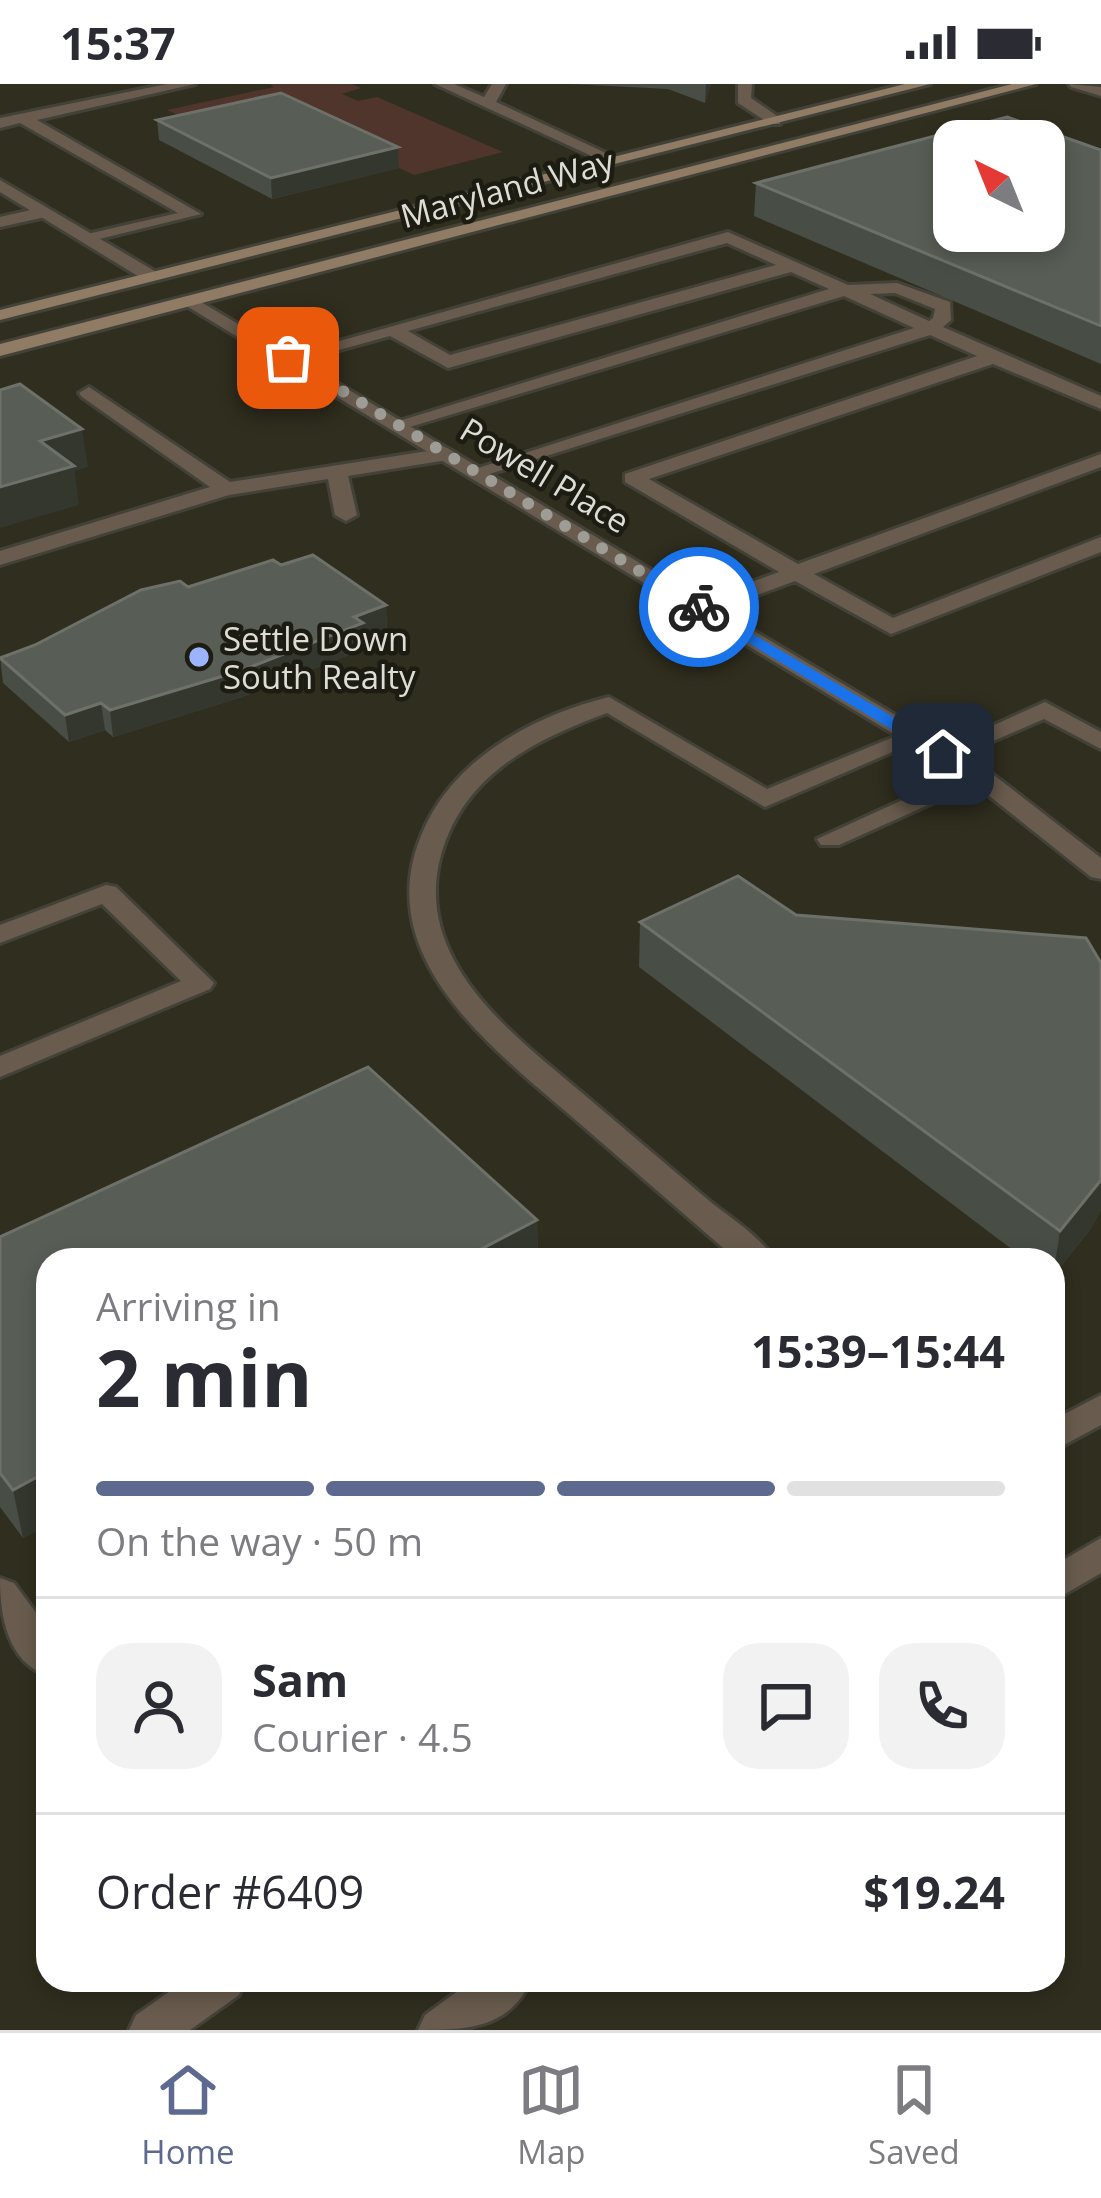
<!DOCTYPE html>
<html lang="en">
<head>
<meta charset="utf-8">
<style>
  :root { --surface:#fff; --page:#f2f2f3; --text:#2b2b33; --muted:#7c7c81; --line:#e1e1e2; --accent:#5d698e }
  body { margin:0; font-family:"Open Sans",sans-serif; background:var(--page); color:var(--text); height:100vh; display:flex; flex-direction:column; font-size:45px; white-space:nowrap }
  * { box-sizing:border-box; margin:0 }
  p { font-size:39px; color:var(--muted) }
  .icon { flex:none; width:66px; height:66px; fill:none; stroke:currentColor; stroke-width:2; stroke-linecap:round; stroke-linejoin:round }
  .map { position:relative; flex:1; overflow:hidden }
  .details { position:absolute; left:36px; top:1164px; width:1029px; height:744px; display:flex; flex-direction:column; background:var(--surface); border-radius:36px; box-shadow:0 6px 18px #0003 }
  .details>* { flex:none }
  .needle { width:78px; rotate:317deg }
  .controls { position:absolute; left:933px; top:36px; display:grid; gap:24px }
  .controls a { display:grid; place-items:center; width:132px; height:132px; border-radius:24px; background:var(--surface); box-shadow:0 6px 18px #0003; font-size:60px }
  .pin { position:absolute; display:grid; place-items:center; width:102px; height:102px; color:#fff; margin:-51px; border-radius:24px; box-shadow:0 6px 18px #0006 }
  .courier { position:absolute; display:grid; place-items:center; width:120px; height:120px; margin:-60px; border:9px solid #1a73e8; border-radius:50%; background:#fff; color:#222; box-shadow:0 3px 15px #0007 }
  .overview em { font-style:normal; font-weight:700 }
  .overview div { display:flex; flex-direction:column-reverse }
  .overview { display:flex; align-items:center; justify-content:space-between; height:204px; padding:0 60px }
  h1 { font-size:78px; font-weight:700; line-height:90px }
  .bar { display:grid; grid-template-columns:repeat(4,1fr); gap:18px 12px; align-content:center; height:144px; padding:0 60px }
  .bar i { height:15px; border-radius:9px; background:var(--line) }
  .bar .active { background:var(--accent) }
  .bar p { grid-column:span 4 }
  .line { display:flex; align-items:center; gap:30px; padding:0 60px; border-top:3px solid var(--line) }
  .line div { flex:1 }
  .round { display:grid; place-items:center; flex:none; width:126px; height:126px; border-radius:36px; background:var(--page) }
  .status { display:flex; justify-content:space-between; align-items:center; height:84px; padding:0 60px; background:var(--surface); direction:ltr }
  .status svg { height:33px; fill:currentColor }
  .tab-bar { display:flex; justify-content:space-around; align-items:center; height:168px; border-top:3px solid var(--line); background:var(--surface); font-size:33px; color:var(--muted) }
  .tab-bar a { display:grid; justify-items:center; gap:6px }
  .tab-bar .active { color:var(--accent) }
  .map>svg:first-child { display:block }
  .built { fill:#302e1e; fill-rule:evenodd }
  .green { fill:#50352d }
  .lines { fill:none; stroke-linecap:round; stroke-linejoin:round }
  .lane-casing { stroke:#434239; stroke-width:6 }
  .street-casing { stroke:#434239; stroke-width:6 }
  .secondary-casing { stroke:#434239; stroke-width:6 }
  .lane { fill:#695c4e; fill-rule:evenodd }
  .street { fill:#695c4e; fill-rule:evenodd }
  .secondary { fill:#907b65; fill-rule:evenodd }
  .wall { fill:#484e45 }
  .shaded-wall { fill:#34372e }
  .building { fill:#585d55; stroke:#6d7169; stroke-width:3; fill-rule:evenodd }
  .route { fill:#1a73e8 }
  .done { stroke:#9d9d95; stroke-width:12; stroke-dasharray:0 21.6 }
  .poi-dot { fill:#9bb4fd; stroke:#1d1c12; stroke-width:4.5 }
  .labels { text-anchor:middle; dominant-baseline:central; stroke-width:9; stroke-linejoin:round; paint-order:stroke }
  .far-street-label { font-size:33px; fill:#ddddd6; stroke:#1d1c12 }
  .far-poi-label { font-size:33px; fill:#ddddd6; stroke:#1d1c12; text-anchor:start }
</style>
</head>
<body>
<div class="status"><b>15:37</b><svg viewBox="0 0 49 12"><path d="M0 12V9h3v3zM5 12V6h3v6zM10 12V3h3v9zM15 12V0h3v12zM26 1h20v11H26zM47 4h2v5h-2z"/></svg></div>
<div class="map">
<svg width="1101" height="1946" viewBox="0 0 1101 1946">
  <rect width="100%" height="100%" fill="#26251b"/>
  <path class="built" d="M 0,0 L 1101,0 L 1101,1946 L 0,1946 ZM 954,57 L 1044,57 L 1044,147 L 954,147 ZM 48,1176 L 1053,1176 L 1053,1896 L 48,1896 Z"/>
  <polygon class="green" points="270,0 352,0 361,4 342,10 358,17 377,13 503,68 414,91 282,29 200,42 167,26 274,3"/>
  <g class="lines">
    <g class="lane-casing">
      <g id="lane">
        <polygon points="167,0 195,0 37,36 201,130 83,159 83,151 178,129 20,39 0,44 0,34"/>
        <polygon points="435,0 454,0 484,13 492,0 506,0 496,18 623,77 609,80"/>
        <polygon points="738,0 752,0 751,14 780,34 780,40 770,40 738,19"/>
        <polygon points="1069,0 1101,3 1101,12 1071,3"/>
        <polygon points="44,123 52,128 50,132 0,143 0,133"/>
        <path d="M 728,148 L 848,201 L 897,199 L 950,218 L 951,236 L 943,243 L 1101,312 L 1101,325 L 993,280 L 649,395 L 798,480 L 1101,370 L 1101,383 L 814,490 L 893,534 L 1101,453 L 1101,468 L 891,550 L 795,497 L 709,529 L 693,529 L 693,519 L 779,488 L 625,398 L 625,390 L 977,272 L 930,251 L 483,392 L 466,388 L 914,244 L 844,212 L 403,345 L 386,341 L 829,205 L 791,188 L 448,284 L 390,252 L 288,280 L 279,274 ZM 727,159 L 776,181 L 450,271 L 408,247 ZM 895,209 L 935,225 L 933,234 L 929,237 L 870,210 Z"/>
        <polygon points="89,303 230,398 447,364 457,370 447,376 348,392 357,431 346,437 335,431 328,395 229,411 0,481 0,467 210,403 82,313 79,309"/>
        <path d="M 609,613 L 767,705 L 906,648 L 924,648 L 927,653 L 765,723 L 607,629 C 534,656 464,690 441,771 C 412,876 512,950 581,1008 C 623,1044 665,1079 707,1115 C 729,1133 760,1152 775,1176 L 737,1176 C 684,1130 631,1084 578,1038 C 489,961 357,865 431,731 C 467,667 540,630 609,613 Z"/>
        <polygon points="1045,618 1101,648 1101,665 1044,635 952,675 934,675 930,670"/>
        <polygon points="977,682 986,685 990,690 986,695 839,761 821,761 817,755"/>
        <polygon points="106,801 116,803 214,899 210,905 0,993 0,972 181,897 102,820 0,859 0,841"/>
        <path d="M 0,1494 L 14,1499 L 48,1545 L 48,1592 C 7,1578 0,1532 0,1494 Z"/>
      </g>
    </g>
    <g class="street-casing">
      <g id="street">
        <polygon points="0,96 158,189 161,193 146,197 0,108"/>
        <polygon points="191,212 986,685 1101,774 1101,795 1091,793 968,695 185,221 185,213"/>
        <polygon points="1101,1311 1101,1341 1053,1367 1053,1336"/>
        <polygon points="1101,1454 1101,1489 1053,1517 1053,1482"/>
        <polygon points="186,1896 245,1896 239,1911 190,1946 129,1946 136,1931"/>
        <path d="M 473,1896 L 531,1896 C 509,1946 464,1946 418,1946 L 425,1931 Z"/>
      </g>
    </g>
    <g class="secondary-casing">
      <g id="secondary">
        <polygon points="905,0 930,0 0,236 0,226"/>
        <polygon points="1012,0 1036,0 0,272 0,260"/>
      </g>
    </g>
    <use href="#lane" class="lane"/>
    <use href="#street" class="street"/>
    <use href="#secondary" class="secondary"/>
  </g>
  <g class="wall">
    <polygon points="571,0 711,0 705,19 668,5"/>
    <polygon points="157,36 398,63 399,84 272,115 159,56"/>
    <polygon points="1101,66 1101,280 754,132 756,99"/>
    <polygon points="281,481 386,521 387,548 364,556 364,565 242,613 113,653 105,646 69,658 3,599 0,572 35,561 188,503"/>
    <polygon points="796,831 1101,879 1101,1126 1090,1146 1053,1192 1053,1176 1026,1176 639,883 640,838"/>
    <polygon points="537,1136 538,1176 48,1176 48,1441 23,1454 0,1423 0,1153"/>
  </g>
  <g class="shaded-wall">
    <polygon points="706,0 711,0 705,19"/>
    <polygon points="398,63 399,84 272,115 271,94"/>
    <polygon points="82,345 88,383 75,387 79,421 0,444 0,403 40,357"/>
    <polygon points="386,521 387,548 364,556 364,565 242,613 113,653 110,626"/>
    <polygon points="101,619 105,646 69,658 65,631"/>
    <polygon points="1101,1096 1101,1126 1090,1146 1053,1192 1060,1147"/>
    <polygon points="537,1136 538,1176 460,1176"/>
    <polygon points="48,1387 48,1441 23,1454 13,1406"/>
  </g>
  <g class="building">
    <polygon points="281,9 398,63 271,94 157,36"/>
    <path d="M 1007,33 L 1101,66 L 1101,242 L 756,99 ZM 954,57 L 1044,57 L 1044,147 L 954,147 Z"/>
    <polygon points="20,300 82,345 40,357 74,382 0,403 0,306"/>
    <polygon points="313,471 386,521 354,533 363,539 240,587 110,626 101,619 65,631 0,574 35,561 141,506 180,497 188,503 273,476 281,481"/>
    <polygon points="738,792 796,831 1086,854 1101,879 1101,1096 1060,1147 640,838"/>
    <polygon points="368,983 537,1136 460,1176 48,1176 48,1387 13,1406 0,1389 0,1153"/>
  </g>
  <polygon class="route" points="699,518 949,666 951,670 937,673 694,526"/>
  <g class="lines">
    <polyline class="done" points="288,274 699,523"/>
  </g>
  <circle class="poi-dot" cx="199" cy="573" r="12"/>
  <g class="labels">
    <g class="far-street-label">
      <text transform="translate(507 104) rotate(-15)">Maryland Way</text>
      <text transform="translate(545 391) rotate(31)">Powell Place</text>
    </g>
    <g class="far-poi-label">
      <text x="223" y="554">Settle Down<tspan x="223" dy="38">South Realty</tspan></text>
    </g>
  </g>
</svg>
<div class="controls">
<a><svg class="needle" viewBox="-14 -14 28 28"><path d="M0-13l5 13h-10z" fill="#e53935"/><path d="M0 13l5-13h-10z" fill="#7c7c81"/></svg></a>
</div>
<div class="pin" style="left:288px;top:274px;background:#ea580c"><svg class="icon" aria-label="bag" viewBox="0 0 24 24"><path d="M5 8h14l-1 12H6zM9 8a3 3 0 0 1 6 0"/></svg></div>
<div class="pin" style="left:943px;top:670px;background:#1f2937"><svg class="icon" aria-label="home" viewBox="0 0 24 24"><path d="M3 11l9-7 9 7M6 9v11h12V9"/></svg></div>
<div class="courier" style="left:699px;top:523px"><svg class="icon" aria-label="bike" viewBox="0 0 24 24"><circle cx="6" cy="16" r="4"/><circle cx="18" cy="16" r="4"/><path d="M6 16l4-8h5l3 8M10 8l3 8H6M13 5h3"/></svg></div>
<section class="details">
<div class="overview"><div><h1>2 min</h1><p>Arriving in</p></div><em>15:39–15:44</em></div>
<div class="bar"><i class="active"></i><i class="active"></i><i class="active"></i><i></i><p>On the way · 50 m</p></div>
<div class="line" style="height:216px"><a class="round"><svg class="icon" aria-label="person" viewBox="0 0 24 24"><circle cx="12" cy="8" r="4"/><path d="M4 21q1-7 8-7t8 7"/></svg></a><div><b>Sam</b><p>Courier · 4.5</p></div><a class="round"><svg class="icon" aria-label="chat" viewBox="0 0 24 24"><path d="M4 5h16v11H9l-5 4z"/></svg></a><a class="round"><svg class="icon" aria-label="phone" viewBox="0 0 24 24"><path d="M5 4h4l2 5-3 2q2 4 5 5l2-3 5 2v4C11 20 4 13 5 4z"/></svg></a></div>
<div class="line" style="height:156px"><div>Order #6409</div><b>$19.24</b></div>
</section>
</div>
<nav class="tab-bar">
<a class="active"><svg class="icon" aria-label="home" viewBox="0 0 24 24"><path d="M3 11l9-7 9 7M6 9v11h12V9"/></svg>Home</a>
<a><svg class="icon" aria-label="map" viewBox="0 0 24 24"><path d="M3 6l6-2 6 2 6-2v14l-6 2-6-2-6 2zM9 4v14M15 6v14"/></svg>Map</a>
<a><svg class="icon" aria-label="saved" viewBox="0 0 24 24"><path d="M7 4h10v16l-5-4-5 4z"/></svg>Saved</a>
</nav>
</body>
</html>
